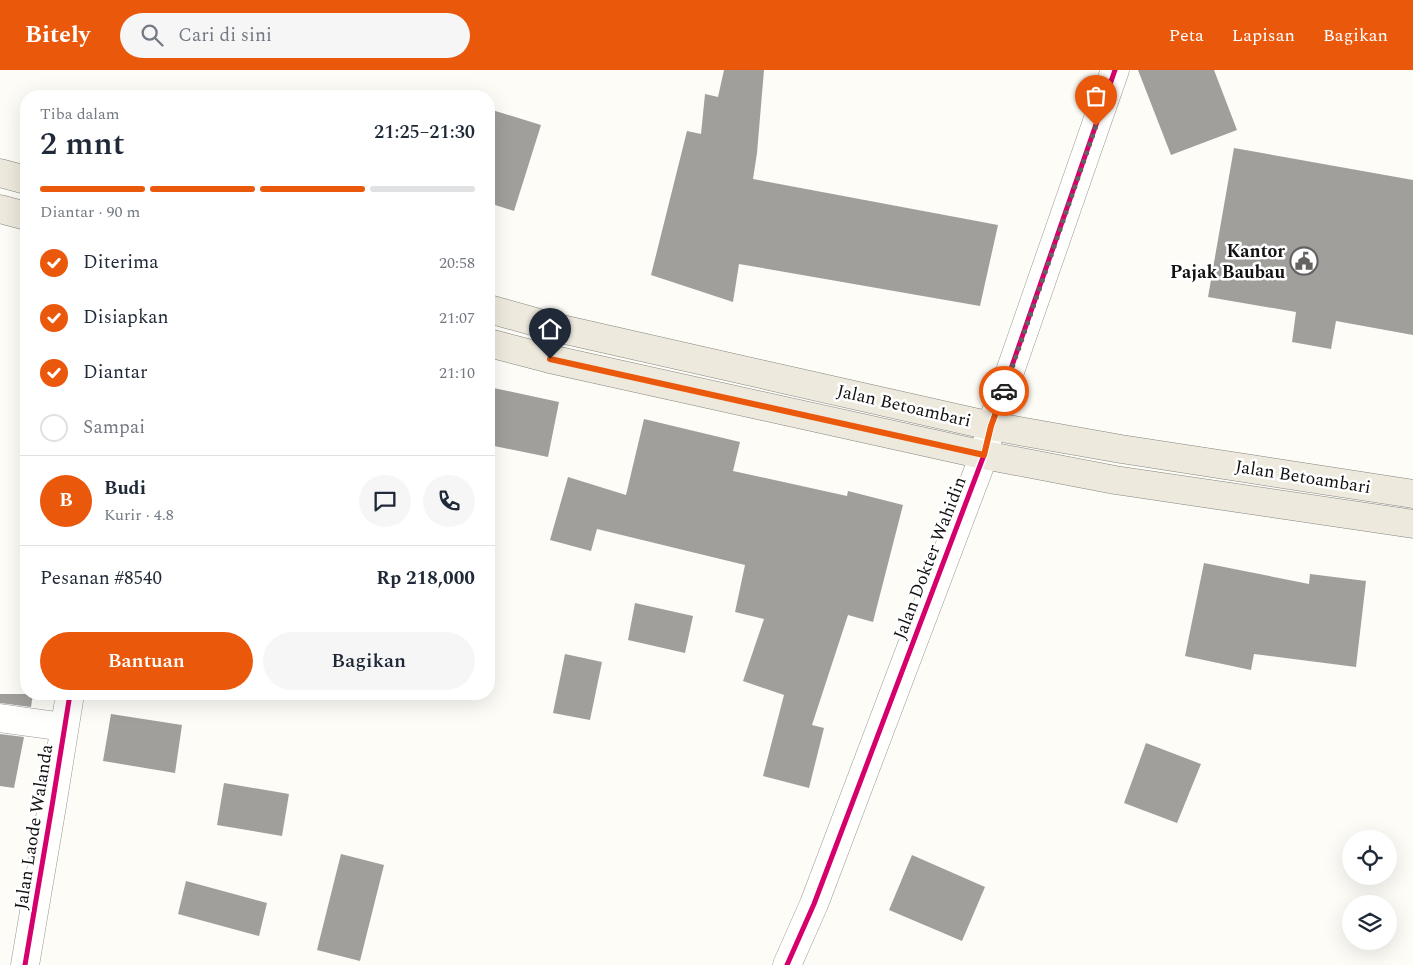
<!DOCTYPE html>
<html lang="id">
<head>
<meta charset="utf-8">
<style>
  :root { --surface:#fff; --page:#f6f6f7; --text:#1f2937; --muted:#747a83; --line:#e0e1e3; --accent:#ea580c }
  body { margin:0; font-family:Spectral,serif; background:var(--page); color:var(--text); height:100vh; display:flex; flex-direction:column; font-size:19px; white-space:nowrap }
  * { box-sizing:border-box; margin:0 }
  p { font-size:16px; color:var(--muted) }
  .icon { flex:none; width:28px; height:28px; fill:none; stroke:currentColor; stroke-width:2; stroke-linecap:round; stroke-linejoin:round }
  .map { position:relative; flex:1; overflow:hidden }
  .sheet { position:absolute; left:20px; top:20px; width:475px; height:610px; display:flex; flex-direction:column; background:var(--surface); border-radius:20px; box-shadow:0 5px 20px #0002 }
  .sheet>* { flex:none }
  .tools { position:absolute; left:1342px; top:760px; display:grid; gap:10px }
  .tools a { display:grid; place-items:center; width:55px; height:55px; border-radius:50%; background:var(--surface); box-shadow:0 5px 20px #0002; font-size:25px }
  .pin { position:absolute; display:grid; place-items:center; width:42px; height:42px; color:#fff; margin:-51px -21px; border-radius:50% 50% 50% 0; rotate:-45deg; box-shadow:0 0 5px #0007 }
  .pin .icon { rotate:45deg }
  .courier { position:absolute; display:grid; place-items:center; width:50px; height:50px; margin:-25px; border:4px solid #ea580c; border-radius:50%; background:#fff; color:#222; box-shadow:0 1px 6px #0007 }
  .headline em { font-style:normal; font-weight:600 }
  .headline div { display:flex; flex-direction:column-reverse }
  .headline { display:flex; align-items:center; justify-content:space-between; height:85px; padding:0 20px }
  h1 { font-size:32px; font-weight:600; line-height:38px }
  .bar { display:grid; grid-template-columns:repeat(4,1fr); gap:8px 5px; align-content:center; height:60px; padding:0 20px }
  .bar i { height:6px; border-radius:4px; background:var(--line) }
  .bar .on { background:var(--accent) }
  .bar p { grid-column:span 4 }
  .line { display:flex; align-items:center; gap:12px; padding:0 20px; border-top:1px solid var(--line) }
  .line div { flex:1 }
  .round { display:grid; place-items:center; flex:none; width:52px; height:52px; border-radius:26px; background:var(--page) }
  ol { padding:0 20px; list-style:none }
  li { display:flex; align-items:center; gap:15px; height:55px }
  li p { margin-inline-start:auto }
  li .icon { padding:5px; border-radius:50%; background:var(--accent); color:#fff; stroke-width:4 }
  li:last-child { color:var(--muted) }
  li i { width:28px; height:28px; border:2px solid var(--line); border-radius:50% }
  .cta { display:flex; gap:10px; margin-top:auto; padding:10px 20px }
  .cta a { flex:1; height:58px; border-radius:30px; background:var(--accent); color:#fff; font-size:20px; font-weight:600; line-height:58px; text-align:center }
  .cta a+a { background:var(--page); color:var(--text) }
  header { display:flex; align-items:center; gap:30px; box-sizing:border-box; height:70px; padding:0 25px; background:var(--accent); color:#fff }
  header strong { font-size:24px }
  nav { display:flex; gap:28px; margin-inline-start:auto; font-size:18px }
  .search { width:350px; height:45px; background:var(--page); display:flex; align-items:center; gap:12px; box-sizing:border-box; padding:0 18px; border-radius:28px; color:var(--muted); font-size:19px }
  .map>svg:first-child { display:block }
  .building { fill:#a19f9c }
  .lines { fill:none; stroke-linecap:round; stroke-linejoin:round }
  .minor-casing { stroke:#979795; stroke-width:29 }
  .major-casing { stroke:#858482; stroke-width:29 }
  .minor { stroke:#fffffe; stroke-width:28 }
  .major { stroke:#ede9dc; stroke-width:28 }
  .cycleway-casing { stroke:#fff; stroke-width:8 }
  .cycleway { stroke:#d6006c; stroke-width:5 }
  .done { stroke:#646362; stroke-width:5; stroke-dasharray:0 9 }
  .route { stroke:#ea580c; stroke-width:6 }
  .labels { text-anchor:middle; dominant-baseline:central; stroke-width:5; stroke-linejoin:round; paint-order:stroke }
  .poi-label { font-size:18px; font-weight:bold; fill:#111; stroke:#fff; text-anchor:end }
  .street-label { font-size:18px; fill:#111; stroke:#fff }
</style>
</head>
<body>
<header>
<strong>Bitely</strong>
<div class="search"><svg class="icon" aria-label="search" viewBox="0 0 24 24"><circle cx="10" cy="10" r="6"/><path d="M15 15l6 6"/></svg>Cari di sini</div>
<nav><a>Peta</a><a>Lapisan</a><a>Bagikan</a></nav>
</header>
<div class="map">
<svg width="1413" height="895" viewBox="0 0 1413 895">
  <rect width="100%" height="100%" fill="#fdfcf7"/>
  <g class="building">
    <polygon points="724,0 764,0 757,83 753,109 998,155 980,236 739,194 733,232 651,205 687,61 701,64 705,24 718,27"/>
    <polygon points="1138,0 1214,0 1237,60 1171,85"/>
    <polygon points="489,39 541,55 514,141 489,133"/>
    <polygon points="1234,78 1413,110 1413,265 1336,251 1331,279 1292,272 1296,242 1208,227"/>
    <polygon points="489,317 559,332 548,387 489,375"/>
    <polygon points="644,349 740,372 733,401 847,426 848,421 903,435 873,552 848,545 812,655 824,658 809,718 763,706 784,625 743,611 764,549 735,542 745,495 597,459 591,481 550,470 568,407 626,425"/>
    <polygon points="1204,493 1309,514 1310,504 1366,511 1356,597 1254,584 1251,600 1185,586"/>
    <polygon points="635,533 693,546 685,583 628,570"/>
    <polygon points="565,584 602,592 590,650 553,643"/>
    <polygon points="0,624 33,624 31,637 0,633"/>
    <polygon points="111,644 182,655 175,703 103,691"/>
    <polygon points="0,664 24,667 14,718 0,716"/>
    <polygon points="1146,673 1201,694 1177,753 1124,733"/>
    <polygon points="224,713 289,724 282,766 217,755"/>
    <polygon points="341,784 384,795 360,891 317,880"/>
    <polygon points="912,785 985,817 962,871 889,840"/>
    <polygon points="186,811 267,833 259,866 178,844"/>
  </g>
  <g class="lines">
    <g class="minor-casing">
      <g id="minor">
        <polyline points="0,648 64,657"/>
        <polyline points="25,895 52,736 70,624"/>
        <polyline points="787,895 814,834 984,385 991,356 1115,0"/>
      </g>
    </g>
    <g class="major-casing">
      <g id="major">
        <polyline points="0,103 26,110"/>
        <polyline points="0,139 26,146"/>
        <polyline points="489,239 557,258 991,356 1121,379 1413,424"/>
        <polyline points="489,273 550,289 984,385 1115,410 1413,454"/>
      </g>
    </g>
    <use href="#minor" class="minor"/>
    <use href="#major" class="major"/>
    <g class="cycleway-casing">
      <g id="cycleway">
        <polyline points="25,895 52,736 70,624"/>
        <polyline points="787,895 814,834 984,385 991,356 1115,0"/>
      </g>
    </g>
    <use href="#cycleway" class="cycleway"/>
  </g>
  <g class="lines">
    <polyline class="done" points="1004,321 1096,56"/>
    <polyline class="route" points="550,289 984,385 991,356 1004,321"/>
  </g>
  <defs>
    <g id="civic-ring" transform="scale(1.4375)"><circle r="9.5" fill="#fff" stroke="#646362" stroke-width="1.5"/><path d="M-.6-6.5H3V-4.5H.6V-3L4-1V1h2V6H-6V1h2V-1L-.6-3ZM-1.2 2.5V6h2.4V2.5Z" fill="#646362"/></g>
  </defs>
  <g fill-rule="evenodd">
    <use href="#civic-ring" x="1304" y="191"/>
  </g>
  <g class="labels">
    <g class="poi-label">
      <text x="1285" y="181">Kantor<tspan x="1285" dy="21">Pajak Baubau</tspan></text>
    </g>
    <g class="street-label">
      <text transform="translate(904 336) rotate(13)">Jalan Betoambari</text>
      <text transform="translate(1303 407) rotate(9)">Jalan Betoambari</text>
      <text transform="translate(930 488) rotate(-69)">Jalan Dokter Wahidin</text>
      <text transform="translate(34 757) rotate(-81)">Jalan Laode Walanda</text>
    </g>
  </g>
</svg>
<div class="tools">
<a><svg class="icon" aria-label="locate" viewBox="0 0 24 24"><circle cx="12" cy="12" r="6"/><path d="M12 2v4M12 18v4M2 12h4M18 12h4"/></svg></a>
<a><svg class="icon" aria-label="layers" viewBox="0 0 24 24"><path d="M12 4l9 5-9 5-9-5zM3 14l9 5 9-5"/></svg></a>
</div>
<div class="pin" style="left:1096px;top:56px;background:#ea580c"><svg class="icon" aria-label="bag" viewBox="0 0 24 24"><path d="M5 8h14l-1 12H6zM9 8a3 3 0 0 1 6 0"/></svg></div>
<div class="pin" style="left:550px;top:289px;background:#1f2937"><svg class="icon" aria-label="home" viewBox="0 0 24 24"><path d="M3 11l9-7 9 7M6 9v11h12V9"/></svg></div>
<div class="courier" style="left:1004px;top:321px"><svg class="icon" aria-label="car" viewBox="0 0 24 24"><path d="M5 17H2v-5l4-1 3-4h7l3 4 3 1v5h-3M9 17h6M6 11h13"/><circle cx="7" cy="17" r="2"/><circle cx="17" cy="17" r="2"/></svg></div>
<section class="sheet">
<div class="headline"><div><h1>2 mnt</h1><p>Tiba dalam</p></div><em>21:25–21:30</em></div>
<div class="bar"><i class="on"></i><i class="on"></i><i class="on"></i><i></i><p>Diantar · 90 m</p></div>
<ol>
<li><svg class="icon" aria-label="check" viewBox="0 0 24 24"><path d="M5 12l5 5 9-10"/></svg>Diterima<p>20:58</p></li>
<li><svg class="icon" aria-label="check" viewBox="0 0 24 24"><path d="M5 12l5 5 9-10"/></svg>Disiapkan<p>21:07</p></li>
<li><svg class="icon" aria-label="check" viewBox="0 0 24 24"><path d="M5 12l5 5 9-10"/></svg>Diantar<p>21:10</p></li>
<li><i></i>Sampai</li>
</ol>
<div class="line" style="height:90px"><b class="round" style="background:var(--accent);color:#fff">B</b><div><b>Budi</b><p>Kurir · 4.8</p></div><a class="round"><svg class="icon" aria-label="chat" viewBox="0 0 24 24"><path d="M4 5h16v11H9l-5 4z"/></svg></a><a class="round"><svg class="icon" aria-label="phone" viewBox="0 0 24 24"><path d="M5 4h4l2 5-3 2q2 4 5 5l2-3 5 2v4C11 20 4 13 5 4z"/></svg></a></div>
<div class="line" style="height:65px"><div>Pesanan #8540</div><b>Rp 218,000</b></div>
<div class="cta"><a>Bantuan</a><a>Bagikan</a></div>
</section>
</div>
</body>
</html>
